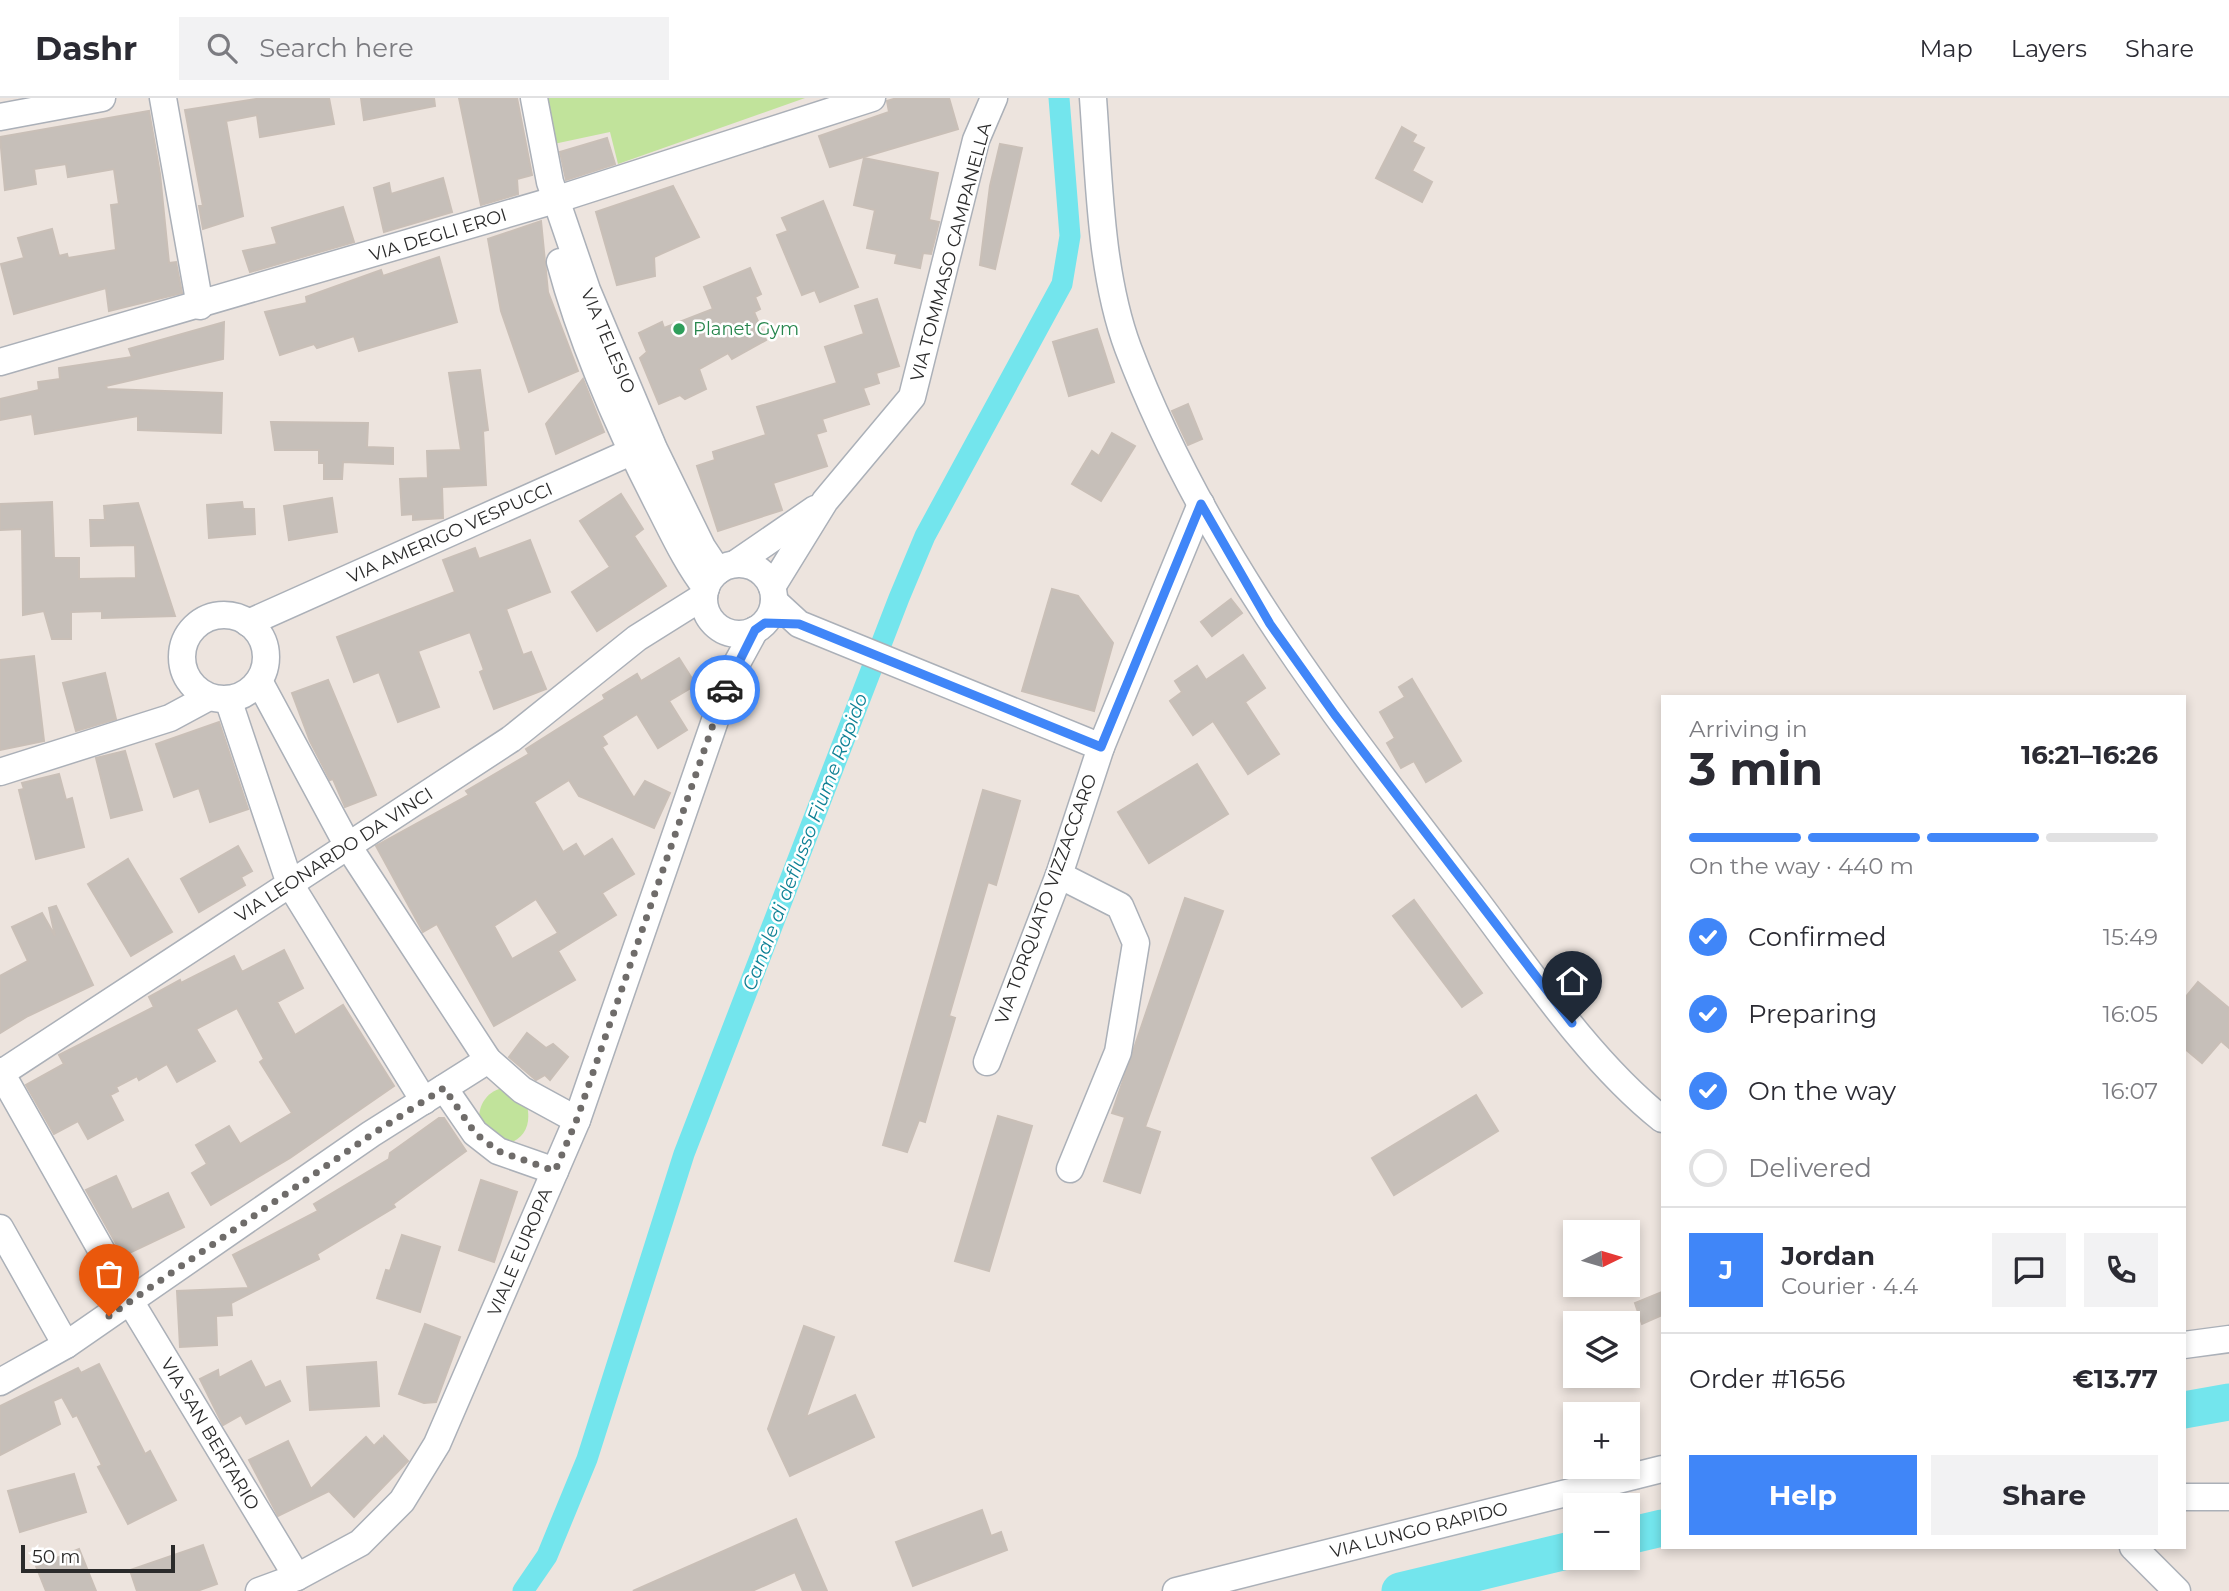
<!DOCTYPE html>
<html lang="en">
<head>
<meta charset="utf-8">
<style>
  :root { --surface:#fff; --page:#f2f2f3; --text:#2b2b33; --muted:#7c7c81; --line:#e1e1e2; --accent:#4086f8 }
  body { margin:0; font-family:Montserrat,sans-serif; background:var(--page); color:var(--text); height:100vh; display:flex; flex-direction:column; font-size:26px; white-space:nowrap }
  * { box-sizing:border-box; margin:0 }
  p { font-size:23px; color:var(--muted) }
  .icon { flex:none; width:38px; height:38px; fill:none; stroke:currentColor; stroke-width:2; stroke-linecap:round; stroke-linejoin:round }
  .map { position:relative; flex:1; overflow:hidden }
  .side { position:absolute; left:1661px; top:597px; width:525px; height:854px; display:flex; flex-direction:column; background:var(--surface); border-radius:0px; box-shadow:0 4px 10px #0003 }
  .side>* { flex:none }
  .needle { width:46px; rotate:85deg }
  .buttons { position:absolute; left:1563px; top:1122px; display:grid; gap:14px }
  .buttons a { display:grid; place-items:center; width:77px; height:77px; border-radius:0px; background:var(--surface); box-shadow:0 4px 10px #0003; font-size:35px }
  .scale { position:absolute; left:21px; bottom:18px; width:154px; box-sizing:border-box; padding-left:7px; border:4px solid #2b2b2b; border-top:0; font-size:19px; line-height:24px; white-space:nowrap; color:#2b2b2b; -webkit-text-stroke:5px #fff; paint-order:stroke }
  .pin { position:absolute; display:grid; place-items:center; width:60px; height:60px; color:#fff; margin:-72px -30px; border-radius:50% 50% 50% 0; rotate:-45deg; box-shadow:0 0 7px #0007 }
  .pin .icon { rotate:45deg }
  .courier { position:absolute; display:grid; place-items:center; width:70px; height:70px; margin:-35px; border:5px solid #4086f8; border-radius:50%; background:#fff; color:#222; box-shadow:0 2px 9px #0007 }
  .overview em { font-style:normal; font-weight:700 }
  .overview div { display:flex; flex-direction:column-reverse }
  .overview { display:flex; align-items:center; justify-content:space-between; height:119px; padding:0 28px }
  h1 { font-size:46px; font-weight:700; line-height:52px }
  .bar { display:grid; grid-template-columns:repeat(4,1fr); gap:10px 7px; align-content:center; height:84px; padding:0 28px }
  .bar i { height:9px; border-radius:5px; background:var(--line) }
  .bar .active { background:var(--accent) }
  .bar p { grid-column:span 4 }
  .line { display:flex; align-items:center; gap:18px; padding:0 28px; border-top:2px solid var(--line) }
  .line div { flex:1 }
  .round { display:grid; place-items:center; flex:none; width:74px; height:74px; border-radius:0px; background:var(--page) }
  ol { padding:0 28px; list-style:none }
  li { display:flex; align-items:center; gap:21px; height:77px }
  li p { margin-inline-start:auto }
  li .icon { padding:7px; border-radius:50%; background:var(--accent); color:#fff; stroke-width:4 }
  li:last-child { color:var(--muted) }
  li i { width:38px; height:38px; border:4px solid var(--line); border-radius:50% }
  .action { display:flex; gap:14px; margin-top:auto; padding:14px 28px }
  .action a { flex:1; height:80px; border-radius:0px; background:var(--accent); color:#fff; font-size:28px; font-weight:700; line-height:80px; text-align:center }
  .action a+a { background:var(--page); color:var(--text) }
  header { display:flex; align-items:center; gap:42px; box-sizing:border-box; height:98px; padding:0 35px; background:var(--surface); border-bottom:2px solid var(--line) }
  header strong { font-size:33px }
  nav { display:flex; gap:38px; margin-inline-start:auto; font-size:24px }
  .search { width:490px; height:63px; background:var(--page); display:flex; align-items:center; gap:18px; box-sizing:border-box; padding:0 24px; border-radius:0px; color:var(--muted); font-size:26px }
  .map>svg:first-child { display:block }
  .green { fill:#c1e39b }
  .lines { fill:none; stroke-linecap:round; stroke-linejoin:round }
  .canal { stroke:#73e5ed; stroke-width:21 }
  .river { stroke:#73e5ed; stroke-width:37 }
  .building { fill:#c6bfb9; stroke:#c9bfb7; stroke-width:2; fill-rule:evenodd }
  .minor-casing { stroke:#abb0b8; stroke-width:29 }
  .minor { stroke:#fff; stroke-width:26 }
  .done { stroke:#6f6c6a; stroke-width:7; stroke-dasharray:0 12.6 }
  .route { stroke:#4086f8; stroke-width:9 }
  .leisure-dot { fill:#2e9e5b; stroke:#fff; stroke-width:2.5 }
  .labels { text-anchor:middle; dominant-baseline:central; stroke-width:5; stroke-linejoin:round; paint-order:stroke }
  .street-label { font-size:18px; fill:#2b2b2b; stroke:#fff }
  .leisure-label { font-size:18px; fill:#27864d; stroke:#fff; text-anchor:start }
  .water-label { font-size:19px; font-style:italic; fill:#0f8195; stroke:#fff }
</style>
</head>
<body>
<header>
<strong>Dashr</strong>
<div class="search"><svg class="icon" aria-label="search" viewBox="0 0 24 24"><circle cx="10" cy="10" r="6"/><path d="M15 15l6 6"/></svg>Search here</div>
<nav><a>Map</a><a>Layers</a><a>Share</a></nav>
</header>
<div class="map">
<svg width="2229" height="1493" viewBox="0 0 2229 1493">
  <rect width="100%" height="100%" fill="#ede4de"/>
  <g class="green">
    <polygon points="541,0 805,0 618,66 610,34 549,47"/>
    <path d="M 502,990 L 527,1007 C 531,1026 526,1039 508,1046 L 479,1025 C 478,1008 485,995 502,990 Z"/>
  </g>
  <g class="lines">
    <polyline class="canal" points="523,1493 547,1458 587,1361 684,1056 899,500 925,438 1062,186 1070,138 1059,0"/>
    <g class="river">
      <polyline points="2184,1312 2229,1304"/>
      <polyline points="1628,1438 1662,1430"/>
      <polyline points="1400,1493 1575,1451"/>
    </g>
  </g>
  <g class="building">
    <polygon points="263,0 329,0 334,26 260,39 257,17 226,23 243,118 203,131 199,108 203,108 185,12"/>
    <polygon points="361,0 434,0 435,8 364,22"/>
    <polygon points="459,0 517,0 532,77 517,81 518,96 481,107"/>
    <polygon points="897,0 949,0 958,31 830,69 819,38 889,14 887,3"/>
    <polygon points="149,13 160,76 169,165 176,164 182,195 109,213 106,190 14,216 1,166 24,160 18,140 52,131 59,158 67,156 68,160 116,152 111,107 119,106 114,71 68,79 66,66 34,71 36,86 5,92 0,39"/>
    <polygon points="1402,29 1416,37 1412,44 1424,50 1412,73 1432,84 1422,104 1376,80"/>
    <polygon points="607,40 615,66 566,82 560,54"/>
    <polygon points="1000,46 1022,50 995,171 980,167 990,88"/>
    <polygon points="864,60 938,75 929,122 939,124 931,156 923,155 920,170 895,165 897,156 867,150 875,112 854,107"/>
    <polygon points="443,80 452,114 384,134 374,90 389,85 391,96"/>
    <polygon points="673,88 699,139 654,159 655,178 617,187 596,114"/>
    <polygon points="823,103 858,189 820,204 815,192 802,197 777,137 788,133 782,120"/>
    <polygon points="343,109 354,144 250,174 243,153 277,146 272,130"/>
    <polygon points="541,123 548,194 578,273 529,294 501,213 488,141"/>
    <polygon points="439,159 457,224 359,253 354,238 317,250 314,246 280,257 265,214 307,205 306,199 381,172 383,178"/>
    <polygon points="750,170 761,196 755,199 760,211 754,214 766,242 732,261 728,255 699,271 706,291 685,301 680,297 659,306 640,260 647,254 639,235 662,224 664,230 713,211 704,189"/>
    <polygon points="877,201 899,268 876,275 879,285 863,290 869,306 822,321 826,333 816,336 827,368 773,385 782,412 718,433 697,368 715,362 713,354 766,337 757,309 837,285 825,249 864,236 855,208"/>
    <polygon points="224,224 223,261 106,288 107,291 222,295 221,335 138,332 138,318 35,336 32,316 0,322 0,301 39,292 38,284 60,281 59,270 132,259 129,251"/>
    <polygon points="1097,231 1114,284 1069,298 1053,244"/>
    <polygon points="480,272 488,332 483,333 486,387 442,389 443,420 413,422 413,416 402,417 400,381 428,380 427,353 461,352 449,275"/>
    <polygon points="583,281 604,334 556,356 546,326"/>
    <polygon points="1188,306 1202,341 1188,347 1172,313"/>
    <polygon points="271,324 368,325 367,349 393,350 393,366 343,364 342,381 324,381 324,365 319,365 319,352 275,352"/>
    <polygon points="1112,335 1135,348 1101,403 1072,386 1092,353 1099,358"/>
    <polygon points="621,396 643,431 634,438 666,488 597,533 572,494 610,469 580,423"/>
    <polygon points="332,400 337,434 289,442 284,408"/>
    <polygon points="52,404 54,460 79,460 79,481 136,480 135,447 91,448 90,422 105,422 104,408 138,405 175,518 102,520 102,513 71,514 71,541 52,541 44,513 23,517 22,431 0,432 0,406"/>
    <polygon points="242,404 243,411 254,411 255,436 209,440 207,407"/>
    <polygon points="530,442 550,494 506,511 523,557 531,554 546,591 494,611 480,574 484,572 470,534 418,553 439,609 398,624 379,574 354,584 337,539 455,494 443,462 475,450 479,461"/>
    <polygon points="1052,491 1078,498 1113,545 1094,613 1022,593"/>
    <polygon points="1231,501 1242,515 1212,538 1201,524"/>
    <polygon points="1243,557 1265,590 1245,604 1279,656 1248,676 1213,623 1193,637 1170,603 1182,594 1175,583 1197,568 1206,582"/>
    <polygon points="34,558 44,643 0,652 0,562"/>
    <path d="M 679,560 L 696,587 L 669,603 L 687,632 L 658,650 L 637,616 L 602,638 L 607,646 L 602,649 L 634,700 L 645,683 L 670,695 L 654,730 L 579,698 L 569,682 L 534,704 L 563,754 L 576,746 L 584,759 L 612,741 L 634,776 L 602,795 L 616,817 L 558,853 L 575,882 L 494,928 L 437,826 L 423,834 L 376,748 L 469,697 L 466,693 L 529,656 L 526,651 L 605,601 L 603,597 L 637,576 L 641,583 ZM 536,801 L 558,835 L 512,861 L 494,828 Z"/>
    <polygon points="105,575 116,621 76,633 63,585"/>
    <polygon points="1412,581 1461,663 1426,684 1414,663 1401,670 1387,645 1395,640 1380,614 1405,599 1399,589"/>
    <polygon points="328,582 376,697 345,709 333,681 330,682 310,643 292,595"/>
    <polygon points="219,624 248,711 210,724 199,690 174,699 156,646"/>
    <polygon points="125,653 142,712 111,720 96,660"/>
    <polygon points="1197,666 1228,716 1149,765 1118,714"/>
    <polygon points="59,676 66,702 72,700 84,749 36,761 19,692 24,691 22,685"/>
    <polygon points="983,692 1020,703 996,787 988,784 949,918 955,920 925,1024 919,1022 907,1054 883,1047"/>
    <polygon points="238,748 252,773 241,779 245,787 199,814 181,781"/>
    <polygon points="128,761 172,834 131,858 88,786"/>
    <polygon points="1185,800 1223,813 1145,1029 1160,1034 1140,1095 1104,1083 1125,1019 1112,1015"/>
    <polygon points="1414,802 1482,895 1462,909 1393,818"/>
    <polygon points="56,808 93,887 28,918 0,935 0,878 28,863 12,829 42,815 55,838 49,810"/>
    <polygon points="284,852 303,890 277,904 295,937 343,907 394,988 290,1060 211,1107 192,1075 207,1066 196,1047 229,1028 240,1046 292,1015 260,964 264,961 237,910 196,931 215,963 177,984 167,966 139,982 137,978 116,989 118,993 110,997 123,1022 88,1041 78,1023 54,1036 26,987 64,966 59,957 154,909 149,899 180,882 181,885 234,858 242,874"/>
    <polygon points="2198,884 2229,910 2229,950 2221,943 2202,965 2184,950 2184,901"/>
    <polygon points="527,935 546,950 553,946 568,959 550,982 545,977 536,982 509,959"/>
    <polygon points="1476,997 1498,1033 1394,1097 1372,1060"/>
    <polygon points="998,1018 1032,1028 989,1173 955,1163"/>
    <polygon points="439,1020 444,1020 466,1053 393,1106 395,1109 317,1156 319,1161 231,1205 232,1217 216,1218 217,1247 180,1249 177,1193 249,1190 233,1157 318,1113 314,1106 389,1061 390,1055"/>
    <polygon points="116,1078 132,1112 168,1095 184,1129 123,1158 86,1092"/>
    <polygon points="481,1082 517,1094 494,1164 459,1152"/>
    <polygon points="402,1137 440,1149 420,1214 377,1200 386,1172 390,1173"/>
    <polygon points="1662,1194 1662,1217 1642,1226 1635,1205"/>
    <polygon points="425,1226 460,1239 436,1304 424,1305 399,1296"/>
    <polygon points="804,1228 834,1239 806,1319 855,1297 874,1339 790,1378 768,1331"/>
    <polygon points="251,1263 265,1290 280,1283 290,1303 246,1326 241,1317 223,1327 200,1281 218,1272 219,1280"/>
    <polygon points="376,1264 379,1308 310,1312 307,1269"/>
    <polygon points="99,1266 145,1356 150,1353 176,1402 128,1426 98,1369 102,1367 77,1317 73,1319 62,1299 53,1303 60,1326 0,1357 0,1308 78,1270 81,1275"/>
    <polygon points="384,1338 408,1363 354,1419 329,1393 278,1418 249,1362 288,1343 311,1391 366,1339 374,1348 381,1341 381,1345"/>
    <polygon points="74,1376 86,1414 20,1434 8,1393"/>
    <polygon points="982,1412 991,1438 1001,1434 1007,1452 913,1488 896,1444"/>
    <polygon points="796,1421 827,1493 803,1493 795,1474 752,1493 633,1493"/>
    <polygon points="203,1447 217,1486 197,1493 137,1493 130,1472"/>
    <polygon points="79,1451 96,1493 46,1493 36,1468"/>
  </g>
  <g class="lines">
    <g class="minor-casing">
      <g id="minor">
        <polyline points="163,0 200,208"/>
        <polyline points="534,0 550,84 587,192 654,351 702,449 718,473"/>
        <path d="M 1093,0 C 1099,79 1100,175 1128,250 C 1206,456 1340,624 1472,797 C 1528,871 1590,964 1662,1021"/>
        <polyline points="0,19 102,0"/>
        <path d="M 560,164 C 582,247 619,330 658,406 C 673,435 686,464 706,490"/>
        <polyline points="0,264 555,102 872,0"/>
        <polyline points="735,466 815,411"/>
        <circle cx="739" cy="501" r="35"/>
        <polyline points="772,489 825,403 912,299 976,42 994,0"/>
        <polyline points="774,503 799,526 1101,649"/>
        <circle cx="224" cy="559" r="42"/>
        <polyline points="248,525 651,345"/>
        <polyline points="259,583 348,748 488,962 522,992 577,1022"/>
        <polyline points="228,601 290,786 424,1003"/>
        <polyline points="0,674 170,620 209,599"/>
        <polyline points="1059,777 1120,808 1136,845 1118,954 1070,1071"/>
        <polyline points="987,964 1059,777 1101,649 1201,406"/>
        <polyline points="0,973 130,1203 297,1479"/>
        <polyline points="0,976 511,641 637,540 704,498"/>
        <polyline points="444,990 475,1035 498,1053 555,1073"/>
        <polyline points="0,1130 66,1247"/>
        <polyline points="2184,1247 2229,1241"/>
        <polyline points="0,1284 66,1247 371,1036 488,962"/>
        <polyline points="2184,1399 2229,1399"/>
        <polyline points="2133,1449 2177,1493"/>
        <polyline points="259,1493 297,1479 360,1445 402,1403 437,1346 577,1022 731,576 755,532"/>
        <polyline points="1176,1493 1662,1371"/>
      </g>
    </g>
    <use href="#minor" class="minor"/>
  </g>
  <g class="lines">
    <polyline class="done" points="109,1218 371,1037 444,990 475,1035 498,1053 555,1073 577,1021 725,592"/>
    <polyline class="route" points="725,592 755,532 765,525 799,526 1101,649 1201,406 1270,526 1335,617 1572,925"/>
  </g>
  <circle class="leisure-dot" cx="679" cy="231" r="7"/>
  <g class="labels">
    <g class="street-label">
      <text transform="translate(438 137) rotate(-17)">VIA DEGLI EROI</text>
      <text transform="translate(951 154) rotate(-75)">VIA TOMMASO CAMPANELLA</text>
      <text transform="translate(608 243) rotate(67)">VIA TELESIO</text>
      <text transform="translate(450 435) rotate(-24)">VIA AMERIGO VESPUCCI</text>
      <text transform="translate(334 757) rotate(-33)">VIA LEONARDO DA VINCI</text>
      <text transform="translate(1046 801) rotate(-70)">VIA TORQUATO VIZZACCARO</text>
      <text transform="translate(520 1154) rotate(-67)">VIALE EUROPA</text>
      <text transform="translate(210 1336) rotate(59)">VIA SAN BERTARIO</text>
      <text transform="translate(1419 1432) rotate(-14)">VIA LUNGO RAPIDO</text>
    </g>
    <g class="leisure-label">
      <text x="693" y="231">Planet Gym</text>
    </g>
    <g class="water-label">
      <text transform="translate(805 744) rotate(-69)">Canale di deflusso Fiume Rapido</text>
    </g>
  </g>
</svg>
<div class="buttons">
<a><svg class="needle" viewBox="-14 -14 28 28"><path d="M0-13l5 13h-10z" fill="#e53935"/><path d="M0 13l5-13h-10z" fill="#7c7c81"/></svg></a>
<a><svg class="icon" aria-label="layers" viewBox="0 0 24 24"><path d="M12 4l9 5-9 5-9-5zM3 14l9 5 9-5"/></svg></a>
<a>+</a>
<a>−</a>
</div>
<div class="scale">50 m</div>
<div class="pin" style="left:109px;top:1218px;background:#ea580c"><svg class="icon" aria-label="bag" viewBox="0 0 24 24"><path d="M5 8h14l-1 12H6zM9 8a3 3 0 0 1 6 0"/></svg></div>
<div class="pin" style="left:1572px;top:925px;background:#1f2937"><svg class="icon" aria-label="home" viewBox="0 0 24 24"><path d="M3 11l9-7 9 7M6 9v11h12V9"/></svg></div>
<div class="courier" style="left:725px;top:592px"><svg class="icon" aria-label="car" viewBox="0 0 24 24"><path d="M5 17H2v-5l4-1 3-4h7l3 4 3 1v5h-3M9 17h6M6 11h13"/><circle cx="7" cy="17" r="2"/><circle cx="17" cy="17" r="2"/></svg></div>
<section class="side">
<div class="overview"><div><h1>3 min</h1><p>Arriving in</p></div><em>16:21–16:26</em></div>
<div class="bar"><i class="active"></i><i class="active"></i><i class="active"></i><i></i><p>On the way · 440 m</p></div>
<ol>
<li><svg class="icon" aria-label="check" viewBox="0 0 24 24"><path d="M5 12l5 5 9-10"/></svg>Confirmed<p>15:49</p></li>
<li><svg class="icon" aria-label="check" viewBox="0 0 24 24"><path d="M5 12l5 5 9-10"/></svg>Preparing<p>16:05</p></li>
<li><svg class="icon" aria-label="check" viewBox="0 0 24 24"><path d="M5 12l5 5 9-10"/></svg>On the way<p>16:07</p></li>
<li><i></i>Delivered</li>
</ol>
<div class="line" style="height:126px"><b class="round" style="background:var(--accent);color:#fff">J</b><div><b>Jordan</b><p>Courier · 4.4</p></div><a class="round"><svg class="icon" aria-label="chat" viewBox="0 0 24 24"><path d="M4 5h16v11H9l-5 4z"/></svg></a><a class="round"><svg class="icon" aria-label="phone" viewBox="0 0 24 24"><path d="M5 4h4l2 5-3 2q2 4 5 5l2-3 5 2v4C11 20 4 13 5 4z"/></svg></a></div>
<div class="line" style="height:91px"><div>Order #1656</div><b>€13.77</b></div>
<div class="action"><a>Help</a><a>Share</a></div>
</section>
</div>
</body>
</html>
